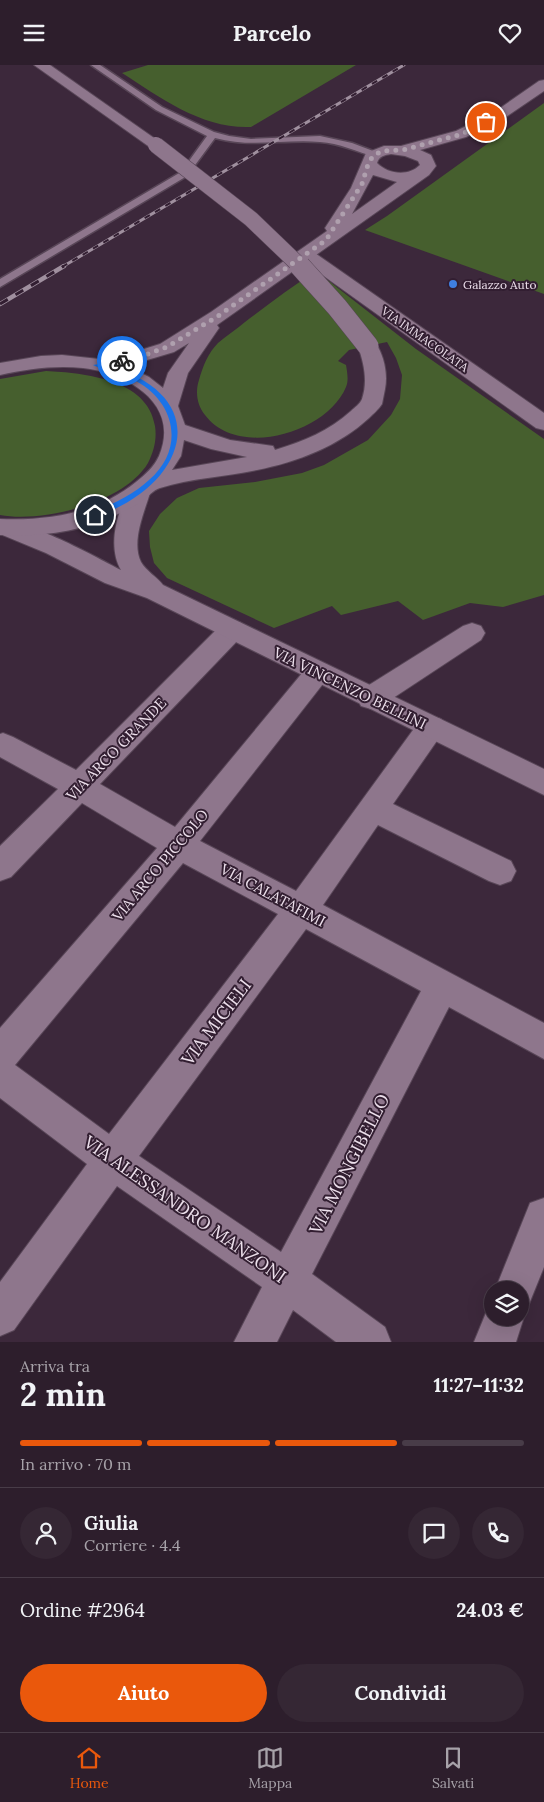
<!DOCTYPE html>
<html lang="it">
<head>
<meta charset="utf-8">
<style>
  :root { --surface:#2d1e2c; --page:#352734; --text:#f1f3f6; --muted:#a7a2a9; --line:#483c48; --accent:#ea580c }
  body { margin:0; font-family:Lora,serif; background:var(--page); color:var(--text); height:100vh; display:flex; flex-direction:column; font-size:19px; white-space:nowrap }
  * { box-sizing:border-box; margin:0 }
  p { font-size:16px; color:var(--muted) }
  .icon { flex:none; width:28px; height:28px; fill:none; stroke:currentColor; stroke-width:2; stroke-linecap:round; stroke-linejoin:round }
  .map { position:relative; height:1277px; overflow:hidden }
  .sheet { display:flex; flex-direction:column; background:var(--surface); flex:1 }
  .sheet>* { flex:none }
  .controls { position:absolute; left:484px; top:1216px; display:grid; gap:10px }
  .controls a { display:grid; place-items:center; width:45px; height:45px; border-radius:50%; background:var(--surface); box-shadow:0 5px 20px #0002,0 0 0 1px var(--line); font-size:25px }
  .pin { position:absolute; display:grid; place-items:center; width:42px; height:42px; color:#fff; margin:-21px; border:2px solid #fff; border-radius:50%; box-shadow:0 1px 5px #0007 }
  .courier { position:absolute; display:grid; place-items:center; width:50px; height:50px; margin:-25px; border:4px solid #1a73e8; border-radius:50%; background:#fff; color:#222; box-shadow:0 1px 6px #0007 }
  .head em { font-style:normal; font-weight:700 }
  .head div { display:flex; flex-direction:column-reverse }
  .head { display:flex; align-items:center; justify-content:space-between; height:85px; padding:0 20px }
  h1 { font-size:32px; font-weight:700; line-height:38px }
  .bar { display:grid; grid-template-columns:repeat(4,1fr); gap:8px 5px; align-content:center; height:60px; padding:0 20px }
  .bar i { height:6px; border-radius:4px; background:var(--line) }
  .bar .selected { background:var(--accent) }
  .bar p { grid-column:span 4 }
  .line { display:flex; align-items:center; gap:12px; padding:0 20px; border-top:1px solid var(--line) }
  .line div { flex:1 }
  .round { display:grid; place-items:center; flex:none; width:52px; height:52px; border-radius:26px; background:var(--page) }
  .action { display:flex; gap:10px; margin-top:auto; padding:10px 20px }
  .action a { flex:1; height:58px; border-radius:30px; background:var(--accent); color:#fff; font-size:20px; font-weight:700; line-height:58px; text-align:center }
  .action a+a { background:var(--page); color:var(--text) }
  header { display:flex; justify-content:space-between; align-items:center; height:65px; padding:0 20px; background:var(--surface); font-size:22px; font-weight:700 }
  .menu { display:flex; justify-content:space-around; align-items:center; height:70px; border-top:1px solid var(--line); background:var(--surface); font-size:14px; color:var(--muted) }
  .menu a { display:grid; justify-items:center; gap:2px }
  .menu .selected { color:var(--accent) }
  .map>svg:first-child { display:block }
  .green { fill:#465f2e }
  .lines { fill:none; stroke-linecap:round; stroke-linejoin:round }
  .service-casing { stroke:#584657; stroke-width:3 }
  .minor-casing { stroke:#584657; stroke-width:2 }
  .tertiary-casing { stroke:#584657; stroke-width:2 }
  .secondary-casing { stroke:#584657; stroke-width:2 }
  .service { fill:#8e768c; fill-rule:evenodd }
  .minor { fill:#8e768c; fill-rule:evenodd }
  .tertiary { fill:#8e768c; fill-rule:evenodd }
  .secondary { fill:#8e768c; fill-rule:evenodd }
  .rail-far1-casing { stroke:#a0909f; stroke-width:3 }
  .rail-casing { stroke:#a0909f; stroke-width:4.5 }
  .rail-far1 { stroke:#321e31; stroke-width:2; stroke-dasharray:6; stroke-linecap:butt }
  .rail { stroke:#321e31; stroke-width:3; stroke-dasharray:9; stroke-linecap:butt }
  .secondary-bridge-far1-casing { stroke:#584657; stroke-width:17; stroke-linecap:butt }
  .secondary-bridge-casing { stroke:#584657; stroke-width:22; stroke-linecap:butt }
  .secondary-bridge-far1 { stroke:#8e768c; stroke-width:16 }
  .secondary-bridge { stroke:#8e768c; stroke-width:21 }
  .route { fill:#1a73e8 }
  .done { stroke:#afa0ae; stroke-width:5; stroke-dasharray:0 9 }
  .shop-dot { fill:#3f7fe0; stroke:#321e31; stroke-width:2 }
  .labels { text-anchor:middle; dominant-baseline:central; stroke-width:4; stroke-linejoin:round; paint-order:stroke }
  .far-poi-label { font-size:12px; fill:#ede0ec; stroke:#321e31; text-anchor:start }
  .far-street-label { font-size:12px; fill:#ede0ec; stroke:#321e31 }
  .street-label { font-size:15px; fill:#ede0ec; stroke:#321e31 }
  .near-street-label { font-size:18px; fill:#ede0ec; stroke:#321e31 }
</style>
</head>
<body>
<header><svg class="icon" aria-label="menu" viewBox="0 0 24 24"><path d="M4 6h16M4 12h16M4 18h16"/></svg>Parcelo<svg class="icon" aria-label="heart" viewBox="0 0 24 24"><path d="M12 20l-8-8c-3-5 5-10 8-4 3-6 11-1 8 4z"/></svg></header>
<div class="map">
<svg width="544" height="1277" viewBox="0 0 544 1277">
  <rect width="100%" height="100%" fill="#3c283b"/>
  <g class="green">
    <path d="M 148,0 L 356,0 L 251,62 C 202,64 161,33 122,8 Z"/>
    <polygon points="544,38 544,229 365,165 387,151"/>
    <path d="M 316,206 L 416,284 L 544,374 L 544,530 L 503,542 L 470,538 L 423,555 L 398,536 L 341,550 L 332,541 L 274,563 L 167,513 L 154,498 L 150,482 L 149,466 L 160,449 L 177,433 L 199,423 L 255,417 L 302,408 L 324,400 L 368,375 L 391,350 L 400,334 L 402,310 L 396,293 L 387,277 L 349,285 L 338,296 L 346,300 C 347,306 349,316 346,322 C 327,368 238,394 205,350 C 197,340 195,327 199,315 C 203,301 208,288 218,278 C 226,271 237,264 245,257 C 269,239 291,222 316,206 Z"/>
    <path d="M 46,306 C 84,308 148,314 155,361 C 157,374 154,386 148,398 C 124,438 43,458 0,450 L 0,314 Z"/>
  </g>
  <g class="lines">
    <g class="service-casing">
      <path id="service" d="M 91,0 L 100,0 L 162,42 L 214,67 L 229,71 L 251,74 L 320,71 L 352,78 L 381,89 L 376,92 C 357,87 339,78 320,77 C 284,74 250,83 215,73 L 187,111 L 0,222 L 0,214 L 181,107 L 207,71 L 156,45 Z"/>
    </g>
    <g class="minor-casing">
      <g id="minor">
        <path d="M 232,555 L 241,558 L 245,565 L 241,572 L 100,719 L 175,762 L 308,601 L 317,598 L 326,601 L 330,608 L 326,615 L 200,776 L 296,826 L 421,654 L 431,651 L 441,654 L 445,662 L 441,670 L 393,739 L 511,796 L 516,806 L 511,816 L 500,820 L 489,816 L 378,760 L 323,840 L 544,958 L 544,994 L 449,942 L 312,1209 L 385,1262 L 391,1277 L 336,1277 L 293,1245 L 277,1277 L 234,1277 L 262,1222 L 117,1121 L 14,1265 L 0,1271 L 0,1217 L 87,1099 L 0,1033 L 0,963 L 157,783 L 82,738 L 11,812 L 0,816 L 0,781 L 58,724 L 0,692 L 0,669 L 3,668 L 13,672 L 76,705 L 223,558 ZM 183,798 L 278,849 L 109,1069 L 15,1000 ZM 306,864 L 421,926 L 281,1187 L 139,1091 Z"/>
        <polygon points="472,558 481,561 485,568 481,575 381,641 371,644 361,641 357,633 361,625 463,561"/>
      </g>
    </g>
    <g class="tertiary-casing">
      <g id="tertiary">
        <polygon points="306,185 312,186 544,348 544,365 536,363 300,194 297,190 300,186"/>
        <path d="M 139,420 L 147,423 L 150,428 C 144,448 131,477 141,497 C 146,506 157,512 163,520 L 544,704 L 544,730 L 147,533 L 105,518 L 46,488 L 0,469 L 0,457 C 22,451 98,493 121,505 C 107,481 117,445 131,423 Z"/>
        <polygon points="544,1133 544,1202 529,1239 521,1243 524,1252 516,1277 474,1277 490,1238 492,1236 492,1252 520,1252 520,1225 495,1225 530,1138"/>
      </g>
    </g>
    <g class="secondary-casing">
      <g id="secondary">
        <polygon points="34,0 50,0 164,80 161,83 151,83"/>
        <path d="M 544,15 L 544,26 L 503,54 L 466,72 L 420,85 L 431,90 L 436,101 L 429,110 L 217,260 L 219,263 L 188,308 L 178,341 L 185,360 L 230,375 L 273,381 L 275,385 C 304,376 329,366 351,346 C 355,342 360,339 362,334 C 368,316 364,299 358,281 L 361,277 L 368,275 L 375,277 C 384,290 388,309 385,324 C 384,329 383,334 382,339 C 379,344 373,349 369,353 C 339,381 297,397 257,405 C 225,412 191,413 160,423 C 153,425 148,432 142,436 C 135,441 126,445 118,449 C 82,467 40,472 0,470 L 0,454 C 48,456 98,448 136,417 C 145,410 154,402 159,391 C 181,339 128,308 83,303 C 55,300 27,304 0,310 L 0,298 L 41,291 L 62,290 L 99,294 L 131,288 L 160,279 L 211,247 L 327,166 L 325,163 L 351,123 L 366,88 L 384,81 L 401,81 L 456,66 L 493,48 L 539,16 ZM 391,89 L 405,91 L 418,96 L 420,100 C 408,112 388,109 377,98 C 379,91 385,90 391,89 ZM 373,110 L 397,117 L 352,149 ZM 189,278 L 168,308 L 163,323 L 149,312 L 127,301 L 174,287 ZM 184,375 L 211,384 L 247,392 L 172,405 L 181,391 Z"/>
      </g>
    </g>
    <use href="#service" class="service"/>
    <use href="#minor" class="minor"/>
    <use href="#tertiary" class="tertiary"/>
    <use href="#secondary" class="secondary"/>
    <g class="rail-far1-casing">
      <polyline id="rail-far1" points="62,202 404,0"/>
    </g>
    <g class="rail-casing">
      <polyline id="rail" points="0,239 64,201"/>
    </g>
    <use href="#rail-far1" class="rail-far1"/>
    <use href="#rail" class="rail"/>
    <g class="secondary-bridge-far1-casing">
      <polyline id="secondary-bridge-far1" points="156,80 251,154 301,202"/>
    </g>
    <g class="secondary-bridge-casing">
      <polyline id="secondary-bridge" points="300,201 337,242 368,281"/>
    </g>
    <use href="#secondary-bridge-far1" class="secondary-bridge-far1"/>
    <use href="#secondary-bridge" class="secondary-bridge"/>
  </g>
  <path class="route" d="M 124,295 L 124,297 L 105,300 C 217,330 188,421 95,452 L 92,450 L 93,448 C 112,439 133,430 149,415 C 185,384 176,338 136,316 C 123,308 106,307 93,300 Z"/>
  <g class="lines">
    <polyline class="done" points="122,296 134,294 167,282 218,251 326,175 362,119 369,96 376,89 383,86 403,85 462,69 486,57"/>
  </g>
  <circle class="shop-dot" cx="453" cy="219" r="5"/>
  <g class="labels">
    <g class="far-poi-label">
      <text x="463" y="219">Galazzo Auto</text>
    </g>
    <g class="far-street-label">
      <text transform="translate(425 274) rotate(35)">VIA IMMACOLATA</text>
    </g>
    <g class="street-label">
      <text transform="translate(350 623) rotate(26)">VIA VINCENZO BELLINI</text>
      <text transform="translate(116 684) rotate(-46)">VIA ARCO GRANDE</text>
      <text transform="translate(160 800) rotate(-50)">VIA ARCO PICCOLO</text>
      <text transform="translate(273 830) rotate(28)">VIA CALATAFIMI</text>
    </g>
    <g class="near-street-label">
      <text transform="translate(216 957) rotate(-53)">VIA MICIELI</text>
      <text transform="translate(349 1099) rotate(-63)">VIA MONGIBELLO</text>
      <text transform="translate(185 1144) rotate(35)">VIA ALESSANDRO MANZONI</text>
    </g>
  </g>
</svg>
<div class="controls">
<a><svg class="icon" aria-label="layers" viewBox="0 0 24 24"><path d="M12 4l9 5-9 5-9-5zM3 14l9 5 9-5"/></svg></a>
</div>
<div class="pin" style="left:486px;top:57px;background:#ea580c"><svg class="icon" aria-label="bag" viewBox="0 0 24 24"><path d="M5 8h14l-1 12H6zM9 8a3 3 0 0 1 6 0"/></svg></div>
<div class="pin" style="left:95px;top:450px;background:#1f2937"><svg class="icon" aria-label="home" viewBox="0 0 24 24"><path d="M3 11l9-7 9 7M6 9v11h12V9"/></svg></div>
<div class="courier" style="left:122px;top:296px"><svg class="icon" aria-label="bike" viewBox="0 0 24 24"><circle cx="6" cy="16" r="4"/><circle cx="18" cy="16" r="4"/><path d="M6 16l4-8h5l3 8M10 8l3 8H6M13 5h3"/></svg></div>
</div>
<section class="sheet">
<div class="head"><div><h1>2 min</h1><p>Arriva tra</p></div><em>11:27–11:32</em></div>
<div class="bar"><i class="selected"></i><i class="selected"></i><i class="selected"></i><i></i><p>In arrivo · 70 m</p></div>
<div class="line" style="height:90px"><a class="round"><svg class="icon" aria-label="person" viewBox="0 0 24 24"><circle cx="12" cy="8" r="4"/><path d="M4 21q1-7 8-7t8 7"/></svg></a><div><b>Giulia</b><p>Corriere · 4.4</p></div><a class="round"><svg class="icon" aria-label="chat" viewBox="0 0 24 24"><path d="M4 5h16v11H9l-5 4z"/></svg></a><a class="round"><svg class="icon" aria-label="phone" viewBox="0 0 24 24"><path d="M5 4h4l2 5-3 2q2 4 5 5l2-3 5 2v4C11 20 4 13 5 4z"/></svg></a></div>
<div class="line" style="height:65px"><div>Ordine #2964</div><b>24.03 €</b></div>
<div class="action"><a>Aiuto</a><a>Condividi</a></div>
</section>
<nav class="menu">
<a class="selected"><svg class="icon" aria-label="home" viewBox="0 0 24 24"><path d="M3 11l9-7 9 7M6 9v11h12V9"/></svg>Home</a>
<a><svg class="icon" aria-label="map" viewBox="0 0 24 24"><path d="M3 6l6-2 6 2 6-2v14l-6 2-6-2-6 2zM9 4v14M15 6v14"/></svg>Mappa</a>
<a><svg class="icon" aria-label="saved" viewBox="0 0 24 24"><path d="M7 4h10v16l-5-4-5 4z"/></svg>Salvati</a>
</nav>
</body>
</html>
